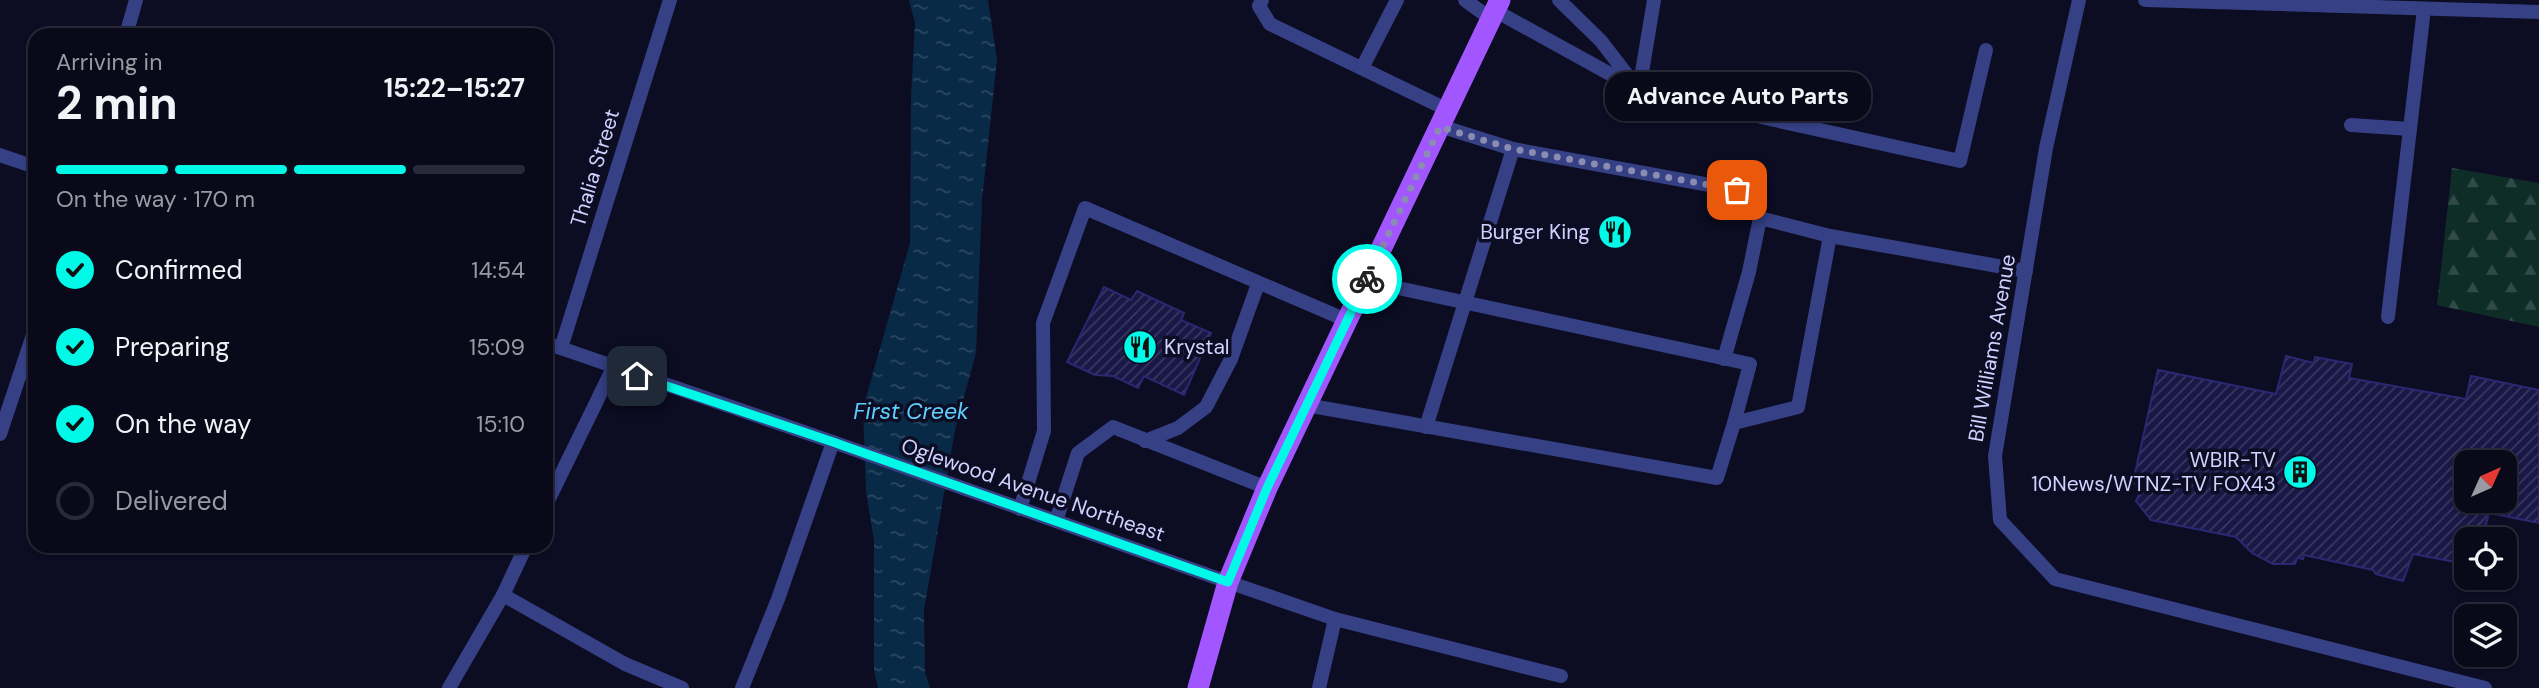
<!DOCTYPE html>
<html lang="en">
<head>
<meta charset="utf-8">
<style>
  :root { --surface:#09091a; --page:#171727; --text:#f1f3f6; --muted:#999aa2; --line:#292a39; --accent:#00fae7 }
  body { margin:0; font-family:"DM Sans",sans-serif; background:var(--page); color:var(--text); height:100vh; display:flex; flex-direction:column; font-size:26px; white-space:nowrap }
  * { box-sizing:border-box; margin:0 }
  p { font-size:23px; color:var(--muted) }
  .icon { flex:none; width:38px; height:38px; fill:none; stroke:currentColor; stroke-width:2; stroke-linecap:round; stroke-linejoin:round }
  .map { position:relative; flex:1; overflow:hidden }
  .drawer { position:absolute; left:28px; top:28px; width:525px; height:525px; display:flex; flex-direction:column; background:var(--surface); border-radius:21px; box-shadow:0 2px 5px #0004,0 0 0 2px var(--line) }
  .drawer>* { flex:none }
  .needle { width:46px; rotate:45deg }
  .controls { position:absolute; left:2454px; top:450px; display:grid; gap:14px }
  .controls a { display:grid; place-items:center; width:63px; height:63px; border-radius:14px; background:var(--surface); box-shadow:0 2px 5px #0004,0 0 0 2px var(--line); font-size:35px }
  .pin { position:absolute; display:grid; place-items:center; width:60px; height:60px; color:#fff; margin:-30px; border-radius:14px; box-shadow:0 4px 10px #0006 }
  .courier { position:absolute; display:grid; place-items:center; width:70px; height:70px; margin:-35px; border:5px solid #00fae7; border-radius:50%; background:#fff; color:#222; box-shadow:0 2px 9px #0007 }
  .bubble { position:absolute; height:49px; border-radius:21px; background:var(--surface); box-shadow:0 2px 5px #0004,0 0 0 2px var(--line); font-size:23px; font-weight:700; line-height:49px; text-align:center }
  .head em { font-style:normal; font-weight:700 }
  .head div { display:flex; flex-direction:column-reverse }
  .head { display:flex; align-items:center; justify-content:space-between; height:119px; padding:0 28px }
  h1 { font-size:46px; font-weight:700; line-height:52px }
  .bar { display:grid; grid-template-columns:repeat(4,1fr); gap:10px 7px; align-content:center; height:84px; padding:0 28px }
  .bar i { height:9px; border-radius:5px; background:var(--line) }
  .bar .selected { background:var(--accent) }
  .bar p { grid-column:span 4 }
  ol { padding:0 28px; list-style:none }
  li { display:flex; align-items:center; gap:21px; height:77px }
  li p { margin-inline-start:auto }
  li .icon { padding:7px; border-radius:50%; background:var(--accent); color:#111; stroke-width:4 }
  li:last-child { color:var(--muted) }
  li i { width:38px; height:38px; border:4px solid var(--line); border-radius:50% }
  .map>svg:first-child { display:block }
  .forest { fill:url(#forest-firs) }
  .water { fill:url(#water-ripples) }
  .building { fill:url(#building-hatch); stroke:#2a2872; stroke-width:2; fill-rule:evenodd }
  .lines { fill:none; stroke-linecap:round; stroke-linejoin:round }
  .lane { stroke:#354085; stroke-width:14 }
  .street { stroke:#354085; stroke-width:14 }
  .primary { stroke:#a256ff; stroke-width:21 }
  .done { stroke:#8b8cb2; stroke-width:7; stroke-dasharray:0 12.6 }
  .route { stroke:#00fae7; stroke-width:9 }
  .labels { text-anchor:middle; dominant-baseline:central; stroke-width:7; stroke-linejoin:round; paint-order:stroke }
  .street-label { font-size:21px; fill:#cfd1ff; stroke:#0c0c23 }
  .poi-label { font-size:21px; fill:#cfd1ff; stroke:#0c0c23; text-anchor:end }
  .water-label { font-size:23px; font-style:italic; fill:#5dd0ff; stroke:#0c0c23 }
</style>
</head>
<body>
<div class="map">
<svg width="2539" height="688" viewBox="0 0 2539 688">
  <defs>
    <pattern id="forest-firs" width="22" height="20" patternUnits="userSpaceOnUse" patternTransform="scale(1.75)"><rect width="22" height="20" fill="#0f2d27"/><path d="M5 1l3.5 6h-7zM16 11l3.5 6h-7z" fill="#314a47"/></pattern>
    <pattern id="water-ripples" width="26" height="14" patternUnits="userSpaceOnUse" patternTransform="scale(1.75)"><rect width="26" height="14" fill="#092a46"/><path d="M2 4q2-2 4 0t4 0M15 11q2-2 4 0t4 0" fill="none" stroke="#2c4862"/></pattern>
    <pattern id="building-hatch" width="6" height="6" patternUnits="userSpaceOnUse" patternTransform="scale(1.75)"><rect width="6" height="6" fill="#191745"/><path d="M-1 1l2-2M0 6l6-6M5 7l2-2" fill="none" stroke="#393861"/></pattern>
  </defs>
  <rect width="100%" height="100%" fill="#0c0c23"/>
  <polygon class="forest" points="2452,168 2539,183 2539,327 2437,305"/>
  <polygon class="water" points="909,0 988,0 997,60 982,200 976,353 955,430 924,610 925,672 930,688 878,688 874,670 874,540 866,492 863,408 910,243 911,97 915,23"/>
  <g class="building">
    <polygon points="1104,287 1131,300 1137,291 1184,313 1181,320 1211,333 1184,395 1144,376 1138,388 1113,376 1095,375 1067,362"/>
    <path d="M 2286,356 L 2314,363 L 2315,357 L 2352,364 L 2349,378 L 2466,399 L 2471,376 L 2539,390 L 2539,523 L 2489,513 L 2482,539 L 2466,539 L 2466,564 L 2413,554 L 2403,581 L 2376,574 L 2373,570 L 2304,555 L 2303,559 L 2297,558 L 2295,564 L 2273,564 L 2252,553 L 2236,537 L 2151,520 L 2136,501 L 2141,490 L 2133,482 L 2158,370 L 2276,394 ZM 2466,462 L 2504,462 L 2504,500 L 2466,500 Z"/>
  </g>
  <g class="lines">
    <g class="lane">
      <polyline points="1262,0 1259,6 1270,24 1448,110"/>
      <polyline points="1465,0 1491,19"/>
      <polyline points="1559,0 1601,41 1634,84"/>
      <polyline points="1494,10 1639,90 1960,161 1986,50"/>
      <polyline points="1362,68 1397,0"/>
      <polyline points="1639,90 1654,0"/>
      <polyline points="2351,125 2410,129"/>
      <polyline points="1440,126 1513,149 1737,190 1760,218 1749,272 1724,359"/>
      <polyline points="1760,218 1830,236"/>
      <polyline points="1366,281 1750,364 1734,423 1798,407 1830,236 2026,271"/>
      <polyline points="2388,317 2424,9"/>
      <polyline points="1306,405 1717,478 1734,423"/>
      <polyline points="1426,427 1513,149"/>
      <polyline points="1145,441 1178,428 1206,407 1231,359 1258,284"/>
      <polyline points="546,505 613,368"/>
      <polyline points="1020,509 1044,431 1043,323 1085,208 1346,320"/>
      <polyline points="1056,521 1078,453 1113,427 1267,488"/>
      <polyline points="1228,582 1335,619"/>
      <polyline points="503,595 625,664 682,688"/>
      <polyline points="449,688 503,595 526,546"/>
      <polyline points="742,688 778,599 833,442"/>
      <polyline points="1319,688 1335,619 1561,676"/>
    </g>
    <g class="street">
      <polyline points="2079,0 2046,148 1995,456 2000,520 2055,579 2485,688"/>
      <polyline points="2145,0 2539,12"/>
      <polyline points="126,35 136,0"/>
      <polyline points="0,155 35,167"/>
      <polyline points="546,343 833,442 1228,582"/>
      <polyline points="561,348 670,0"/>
      <polyline points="0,434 35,329"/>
    </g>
    <polyline class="primary" points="1198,688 1228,582 1267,488 1500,0"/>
  </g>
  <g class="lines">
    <polyline class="done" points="1367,279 1440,127 1513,149 1737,190"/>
    <polyline class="route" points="637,376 833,442 1228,582 1267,488 1367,279"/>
  </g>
  <defs>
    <g id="restaurant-disc" transform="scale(1.75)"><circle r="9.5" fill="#00fae7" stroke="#0c0c23"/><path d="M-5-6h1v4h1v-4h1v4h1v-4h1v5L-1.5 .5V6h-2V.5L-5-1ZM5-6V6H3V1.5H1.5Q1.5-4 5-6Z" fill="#111"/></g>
    <g id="building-disc" transform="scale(1.75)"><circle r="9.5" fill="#00fae7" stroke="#0c0c23"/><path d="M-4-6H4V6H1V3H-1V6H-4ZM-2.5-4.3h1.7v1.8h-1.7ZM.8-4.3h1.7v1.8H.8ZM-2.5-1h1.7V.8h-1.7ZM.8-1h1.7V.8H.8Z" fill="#111"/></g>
  </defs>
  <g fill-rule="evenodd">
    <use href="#restaurant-disc" x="1615" y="232"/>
    <use href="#restaurant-disc" x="1140" y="347"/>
    <use href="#building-disc" x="2300" y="472"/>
  </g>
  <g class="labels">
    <g class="street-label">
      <text transform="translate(595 168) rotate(-73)">Thalia Street</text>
      <text transform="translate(1992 348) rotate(-80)">Bill Williams Avenue</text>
      <text transform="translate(1033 490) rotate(19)">Oglewood Avenue Northeast</text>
    </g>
    <g class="poi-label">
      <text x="1590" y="232">Burger King</text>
      <text x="1164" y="347" text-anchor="start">Krystal</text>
      <text x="2276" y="460">WBIR-TV<tspan x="2276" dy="24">10News/WTNZ-TV FOX43</tspan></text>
    </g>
    <g class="water-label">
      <text x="911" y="411">First Creek</text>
    </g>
  </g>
</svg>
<div class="controls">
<a><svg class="needle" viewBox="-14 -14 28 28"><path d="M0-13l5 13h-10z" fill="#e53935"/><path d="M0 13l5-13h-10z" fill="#999aa2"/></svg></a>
<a><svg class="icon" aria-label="locate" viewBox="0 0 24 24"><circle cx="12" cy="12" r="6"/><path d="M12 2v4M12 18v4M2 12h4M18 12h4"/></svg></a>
<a><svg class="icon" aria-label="layers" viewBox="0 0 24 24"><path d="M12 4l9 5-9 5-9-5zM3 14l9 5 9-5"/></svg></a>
</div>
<div class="pin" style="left:1737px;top:190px;background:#ea580c"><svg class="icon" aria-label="bag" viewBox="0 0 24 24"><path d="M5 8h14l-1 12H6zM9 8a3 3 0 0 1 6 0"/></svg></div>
<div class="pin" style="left:637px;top:376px;background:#1f2937"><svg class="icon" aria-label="home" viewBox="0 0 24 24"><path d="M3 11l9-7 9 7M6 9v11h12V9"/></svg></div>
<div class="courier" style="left:1367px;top:279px"><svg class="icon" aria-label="bike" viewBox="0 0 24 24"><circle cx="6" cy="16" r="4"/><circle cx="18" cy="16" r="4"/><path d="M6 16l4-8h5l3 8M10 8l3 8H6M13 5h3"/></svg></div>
<div class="bubble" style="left:1605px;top:72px;width:266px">Advance Auto Parts</div>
<section class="drawer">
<div class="head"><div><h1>2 min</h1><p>Arriving in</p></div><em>15:22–15:27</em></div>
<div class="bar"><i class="selected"></i><i class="selected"></i><i class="selected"></i><i></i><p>On the way · 170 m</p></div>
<ol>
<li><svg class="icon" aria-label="check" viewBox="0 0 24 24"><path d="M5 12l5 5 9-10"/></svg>Confirmed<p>14:54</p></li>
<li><svg class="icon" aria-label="check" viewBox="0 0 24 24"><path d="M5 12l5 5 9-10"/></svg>Preparing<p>15:09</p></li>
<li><svg class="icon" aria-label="check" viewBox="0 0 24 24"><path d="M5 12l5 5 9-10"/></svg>On the way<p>15:10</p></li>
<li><i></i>Delivered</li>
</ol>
</section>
</div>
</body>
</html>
